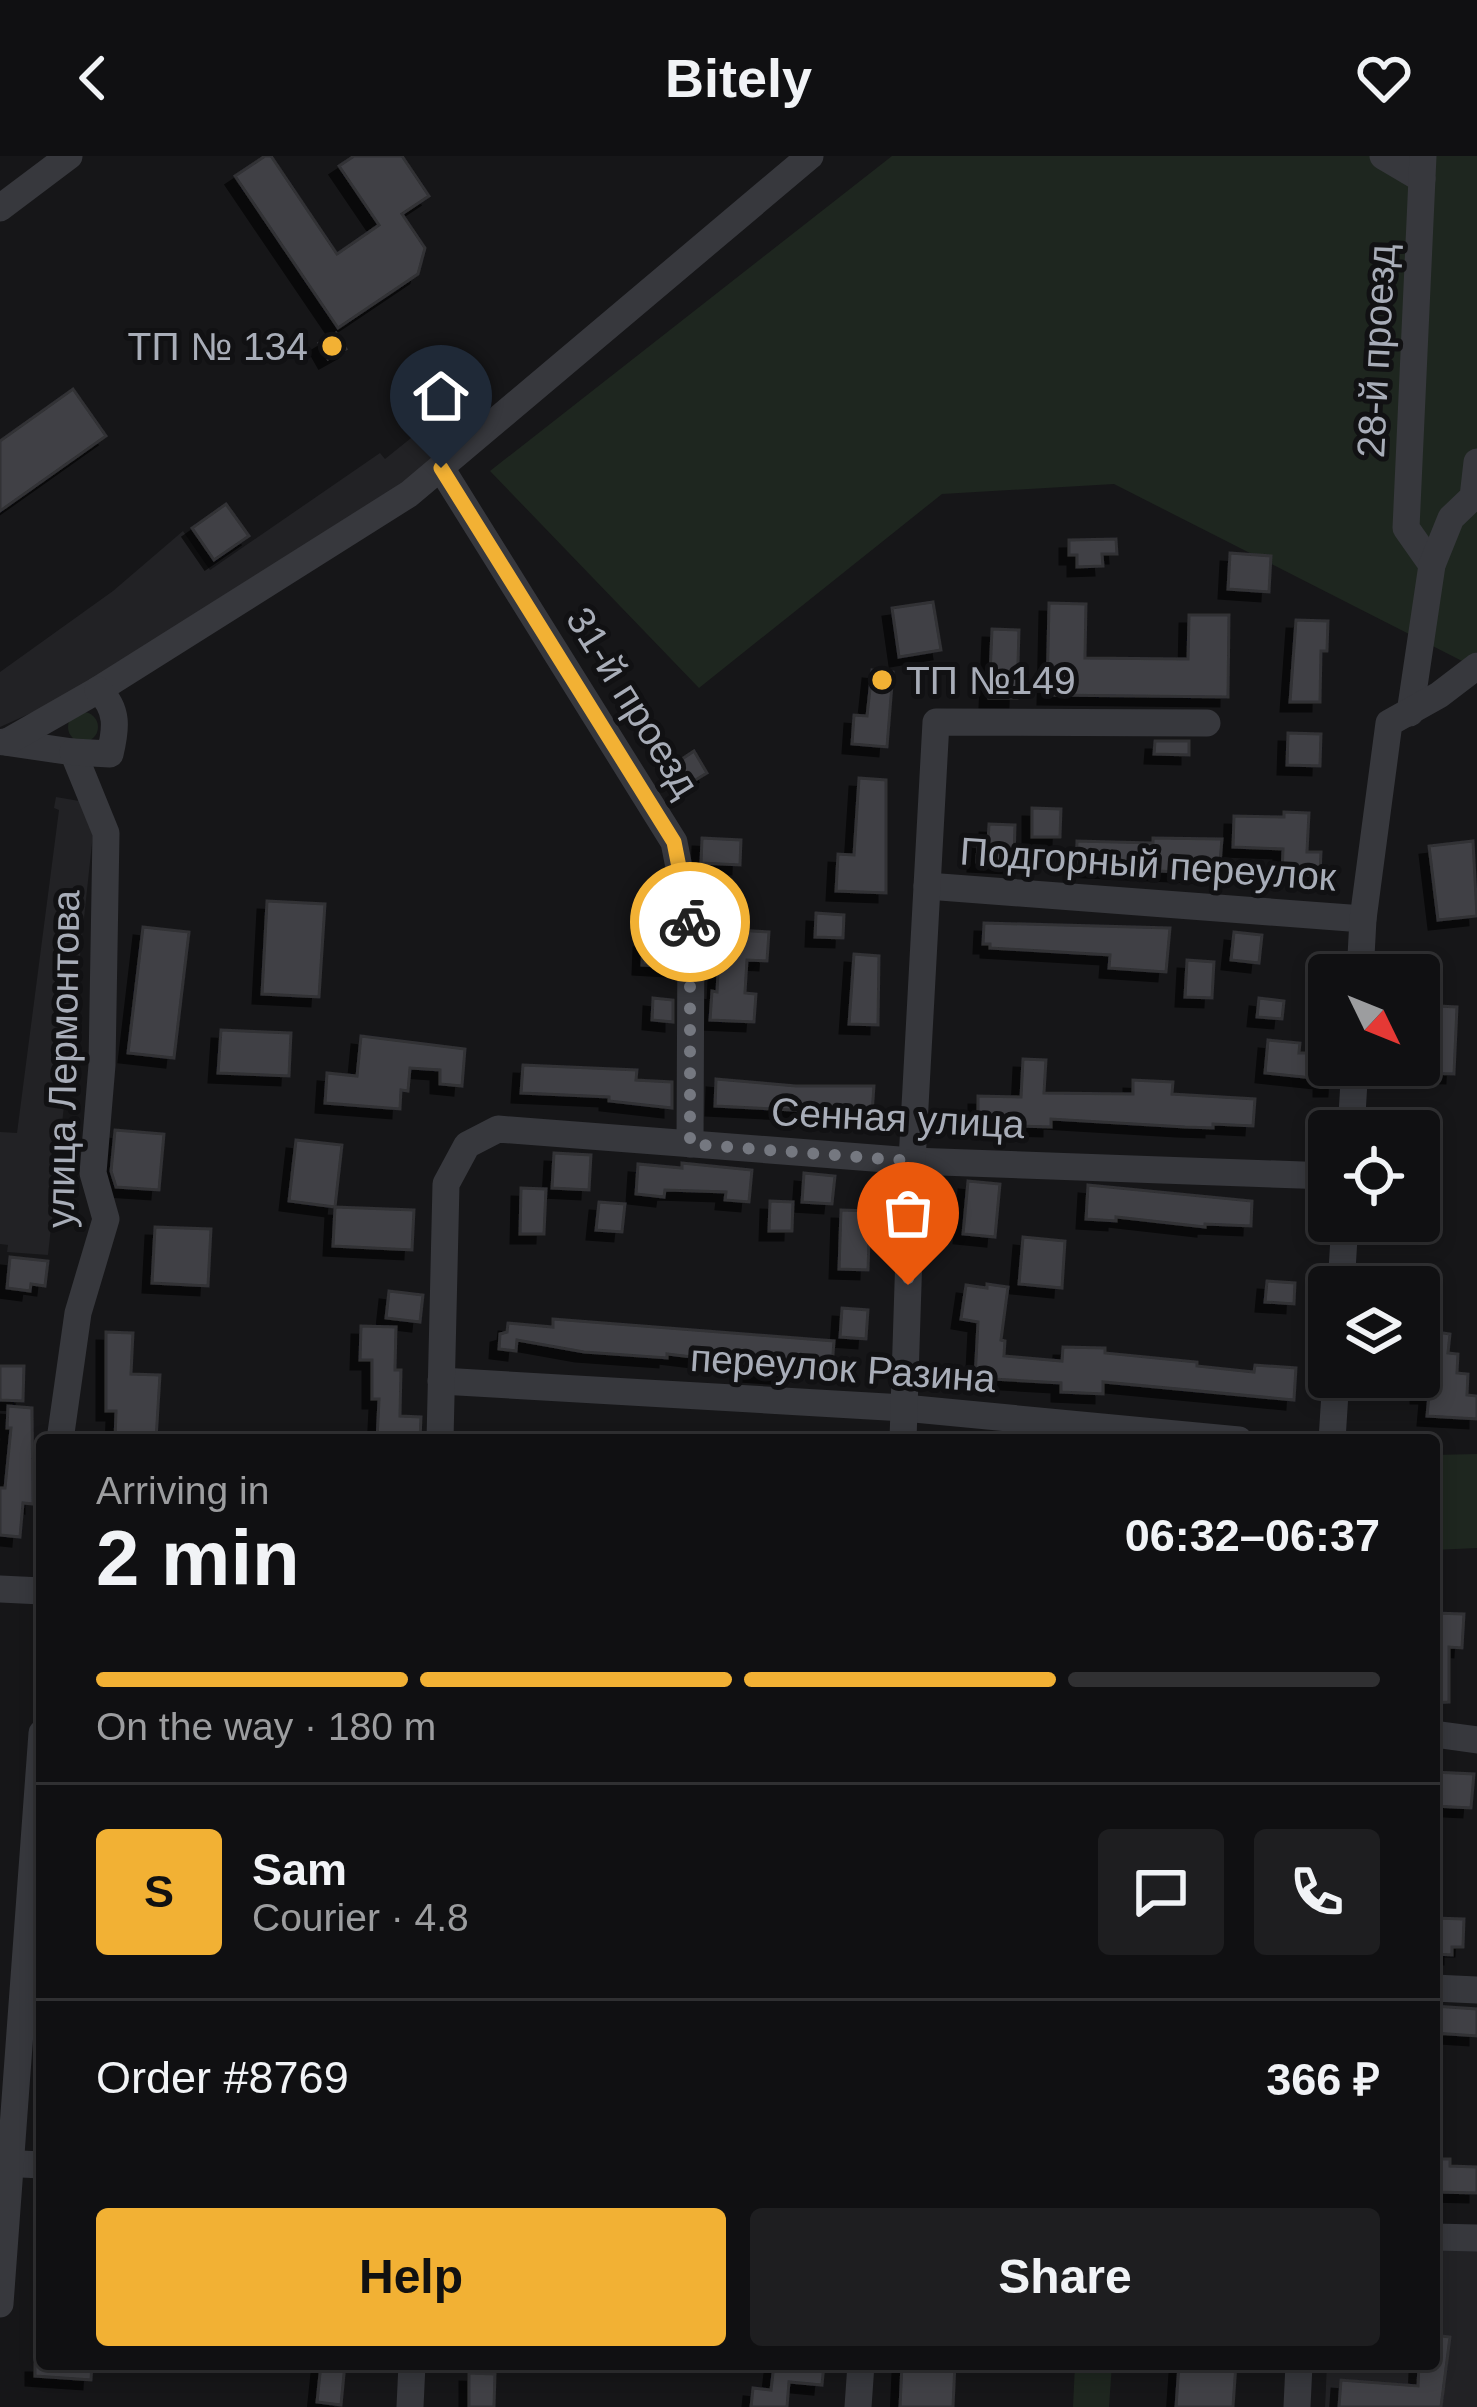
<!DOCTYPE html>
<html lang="en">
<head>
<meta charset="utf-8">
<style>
  :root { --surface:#101012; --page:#1e1e20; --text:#f1f3f6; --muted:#9c9d9f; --line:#303032; --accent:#f2b134 }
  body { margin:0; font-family:Helvetica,sans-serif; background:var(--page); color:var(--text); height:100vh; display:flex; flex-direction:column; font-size:45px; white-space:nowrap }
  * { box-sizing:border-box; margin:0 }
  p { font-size:39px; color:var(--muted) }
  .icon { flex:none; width:66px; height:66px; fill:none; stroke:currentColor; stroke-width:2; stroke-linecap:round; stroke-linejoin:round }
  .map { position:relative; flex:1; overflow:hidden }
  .drawer { position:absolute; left:36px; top:1278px; width:1404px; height:936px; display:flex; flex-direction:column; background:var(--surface); border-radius:12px; box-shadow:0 6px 18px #0003,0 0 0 3px var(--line) }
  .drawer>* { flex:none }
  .needle { width:78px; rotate:133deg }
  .fabs { position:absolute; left:1308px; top:798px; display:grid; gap:24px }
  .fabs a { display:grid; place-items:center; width:132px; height:132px; border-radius:12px; background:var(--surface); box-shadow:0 6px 18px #0003,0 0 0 3px var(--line); font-size:60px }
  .pin { position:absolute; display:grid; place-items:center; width:102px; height:102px; color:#fff; margin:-123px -51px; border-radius:50% 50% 50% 0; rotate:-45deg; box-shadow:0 0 12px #0007 }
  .pin .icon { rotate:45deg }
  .courier { position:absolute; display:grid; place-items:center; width:120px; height:120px; margin:-60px; border:9px solid #f2b134; border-radius:50%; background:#fff; color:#222; box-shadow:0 3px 15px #0007 }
  .head em { font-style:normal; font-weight:700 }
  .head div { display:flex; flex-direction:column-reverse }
  .head { display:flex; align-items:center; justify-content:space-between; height:204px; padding:0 60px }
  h1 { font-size:78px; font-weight:700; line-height:90px }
  .bar { display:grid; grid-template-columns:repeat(4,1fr); gap:18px 12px; align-content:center; height:144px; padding:0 60px }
  .bar i { height:15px; border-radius:9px; background:var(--line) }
  .bar .active { background:var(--accent) }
  .bar p { grid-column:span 4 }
  .line { display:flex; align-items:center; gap:30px; padding:0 60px; border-top:3px solid var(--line) }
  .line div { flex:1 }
  .round { display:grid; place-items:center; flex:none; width:126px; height:126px; border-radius:12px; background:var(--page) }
  .primary-button { display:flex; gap:24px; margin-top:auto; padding:24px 60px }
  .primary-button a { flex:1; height:138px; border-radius:12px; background:var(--accent); color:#111; font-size:48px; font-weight:700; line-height:138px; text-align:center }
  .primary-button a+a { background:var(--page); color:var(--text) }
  header { display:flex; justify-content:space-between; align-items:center; height:156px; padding:0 60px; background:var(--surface); font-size:54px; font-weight:700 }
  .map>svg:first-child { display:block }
  .built { fill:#222225 }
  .green { fill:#1e261f }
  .building { fill:#404145; stroke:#303034; stroke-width:3; filter:url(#shadow) }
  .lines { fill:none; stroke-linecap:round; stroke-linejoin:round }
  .minor { stroke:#37383d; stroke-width:27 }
  .done { stroke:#757880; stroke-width:12; stroke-dasharray:0 21.6 }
  .route { stroke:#f2b134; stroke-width:15 }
  .poi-dot { fill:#f2b134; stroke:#111113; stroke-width:4.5 }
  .labels { text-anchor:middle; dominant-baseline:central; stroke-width:10; stroke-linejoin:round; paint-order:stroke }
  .poi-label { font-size:39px; fill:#a8adb8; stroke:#111113; text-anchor:end }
  .street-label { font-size:39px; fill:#a8adb8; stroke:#111113 }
</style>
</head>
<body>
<header><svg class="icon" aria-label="back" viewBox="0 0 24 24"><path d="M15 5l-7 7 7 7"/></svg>Bitely<svg class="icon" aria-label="heart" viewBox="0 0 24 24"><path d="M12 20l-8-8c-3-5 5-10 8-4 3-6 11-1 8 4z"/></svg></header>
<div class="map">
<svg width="1477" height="2251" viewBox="0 0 1477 2251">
  <defs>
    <filter id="shadow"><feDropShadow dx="-9" dy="9" stdDeviation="0" flood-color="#0009"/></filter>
  </defs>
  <rect width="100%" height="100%" fill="#161618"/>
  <g class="built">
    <polygon points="421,274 442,304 109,522 0,571 0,516 113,435 183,375 210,414 380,297 385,303"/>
    <polygon points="56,641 85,646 93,678 48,1099 7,1096 8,1089 0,1088 0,976 17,977 59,654 54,652"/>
    <polygon points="1434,2091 1477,2094 1477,2251 1325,2251 1327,2208 1434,2208"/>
  </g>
  <g class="green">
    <polygon points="892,0 1477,0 1477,496 1464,506 1114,328 942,338 699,532 490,315"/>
    <circle cx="83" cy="571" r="15"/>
    <polygon points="1477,1298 1477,1392 1434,1394 1434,1299"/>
    <polygon points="1075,2208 1112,2208 1109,2251 1073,2251"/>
  </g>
  <g class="building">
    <polygon points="265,0 271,0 337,98 379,69 339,10 354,0 402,0 429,40 402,58 425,92 418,118 338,172 235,20"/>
    <polygon points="336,177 346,193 328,203 319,187"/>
    <polygon points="73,233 106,280 0,355 0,285"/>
    <polygon points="226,348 249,380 214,404 192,372"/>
    <polygon points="1116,383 1117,398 1102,398 1103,410 1077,411 1077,399 1069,399 1069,384"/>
    <polygon points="1230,397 1271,400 1269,436 1228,433"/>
    <polygon points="933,446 941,494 899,501 892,452"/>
    <polygon points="1049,447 1086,448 1085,502 1188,503 1189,459 1229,459 1228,541 1047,539"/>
    <polygon points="1296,464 1328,465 1327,495 1321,495 1320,546 1290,546"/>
    <polygon points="992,473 1019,474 1017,542 989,542"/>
    <polygon points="872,514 893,516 887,591 852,588 854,559 867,560"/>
    <polygon points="1288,577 1321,578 1320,610 1287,609"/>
    <polygon points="1155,585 1189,585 1189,599 1154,598"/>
    <polygon points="694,595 707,617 689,628 676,607"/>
    <polygon points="859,622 886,624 886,737 836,735 838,698 854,699"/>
    <polygon points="1032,652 1061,653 1060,681 1032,681"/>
    <polygon points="1284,656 1309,657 1307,696 1321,696 1320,720 1282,718 1283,693 1233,691 1234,660 1284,661"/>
    <polygon points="989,668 1015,669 1014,708 977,706 978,684 988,685"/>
    <polygon points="702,682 741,684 740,709 701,707"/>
    <polygon points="1153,682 1222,683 1219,718 1076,711 1077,685 1153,687"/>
    <polygon points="1473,685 1477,760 1438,764 1429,690"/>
    <polygon points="267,745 325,748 319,841 262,838"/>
    <polygon points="816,757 844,759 843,782 815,781"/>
    <polygon points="984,767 1170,772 1166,816 1109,812 1110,799 990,792 990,788 983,788"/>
    <polygon points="143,771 189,776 174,902 128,897"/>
    <polygon points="720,773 769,776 767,805 747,804 745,837 756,838 754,866 710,864 712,835 717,836"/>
    <polygon points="1234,776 1262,779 1259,807 1231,804"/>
    <polygon points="643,783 673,784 673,811 642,809"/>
    <polygon points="854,798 879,800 878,869 849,868"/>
    <polygon points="1187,804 1214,806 1212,842 1185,841"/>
    <polygon points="653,842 673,844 673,866 652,864"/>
    <polygon points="1259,842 1284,845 1282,863 1257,861"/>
    <polygon points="1419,849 1457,851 1454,918 1419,917"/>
    <polygon points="221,874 291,877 289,920 218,917"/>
    <polygon points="361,880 465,893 462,930 440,928 440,914 410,912 408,935 401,934 400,953 325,947 327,917 357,920"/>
    <polygon points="1268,884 1300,887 1299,897 1329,897 1329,909 1337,909 1336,931 1323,931 1323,923 1265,917"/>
    <polygon points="1023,903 1046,904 1044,937 1133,938 1133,924 1173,926 1172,938 1255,943 1253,970 1213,968 1213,972 1185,971 1051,963 1051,971 978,969 978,940 1021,941"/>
    <polygon points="523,909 637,914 636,924 672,926 672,952 609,945 609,941 521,937"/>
    <polygon points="716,923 796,930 874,930 872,958 715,950"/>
    <polygon points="115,974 164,978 159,1034 116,1031 111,1015"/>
    <polygon points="296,984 342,989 335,1051 289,1045"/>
    <polygon points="554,997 591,999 589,1034 552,1032"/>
    <polygon points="682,1007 752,1014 749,1046 725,1044 726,1036 665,1034 664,1041 636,1038 638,1008 682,1012"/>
    <polygon points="804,1017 835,1020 832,1048 802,1046"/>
    <polygon points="968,1025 1000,1028 995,1081 963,1078"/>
    <polygon points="1088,1029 1252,1045 1251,1070 1205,1068 1205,1071 1116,1061 1116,1065 1086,1063"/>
    <polygon points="521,1032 546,1033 544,1078 520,1078"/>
    <polygon points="770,1045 793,1046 792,1075 769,1075"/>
    <polygon points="599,1046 625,1048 622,1076 596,1074"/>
    <polygon points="335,1051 414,1054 412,1094 333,1090"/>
    <polygon points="841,1054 870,1055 868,1114 839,1113"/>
    <polygon points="155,1071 211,1073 208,1130 152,1127"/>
    <polygon points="1023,1081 1065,1085 1062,1132 1019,1128"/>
    <polygon points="10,1101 48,1105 45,1130 31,1128 30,1135 7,1132"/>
    <polygon points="1267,1125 1295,1127 1294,1148 1265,1146"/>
    <polygon points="987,1128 1008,1131 1001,1184 1005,1185 1004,1200 1062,1205 1063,1191 1105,1192 1105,1197 1197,1206 1197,1210 1254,1216 1255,1209 1296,1212 1294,1244 1103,1226 1103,1238 1061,1236 1061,1227 975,1222 978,1166 961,1163 966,1129 987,1132"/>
    <polygon points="389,1135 423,1139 420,1166 386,1162"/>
    <polygon points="842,1152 868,1154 866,1183 840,1181"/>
    <polygon points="1419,1156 1437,1157 1436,1176 1450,1178 1448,1197 1458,1198 1457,1217 1468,1218 1467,1239 1477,1240 1477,1263 1427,1260 1429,1238 1420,1238"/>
    <polygon points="553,1163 834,1185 832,1212 791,1209 790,1219 749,1216 750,1208 667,1198 667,1202 584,1196 517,1184 516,1195 499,1193 500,1178 507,1176 508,1167 553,1171"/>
    <polygon points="361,1170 396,1171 395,1214 401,1214 400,1260 421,1261 420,1284 377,1284 379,1243 372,1243 372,1204 360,1204"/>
    <polygon points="106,1176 133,1177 131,1218 160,1219 156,1284 115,1284 116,1255 106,1255"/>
    <polygon points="0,1210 24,1210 23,1245 0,1244"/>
    <polygon points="8,1250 32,1252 33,1348 23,1347 20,1381 0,1379 0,1332 5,1332 11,1272 7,1272"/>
    <polygon points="1434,1457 1464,1458 1462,1492 1449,1491 1449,1546 1434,1547"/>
    <polygon points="1434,1616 1474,1618 1471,1652 1434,1650"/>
    <polygon points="1434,1762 1464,1763 1463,1791 1452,1791 1452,1799 1434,1798"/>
    <polygon points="1434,1850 1477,1853 1477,1880 1434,1877"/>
    <polygon points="1434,2003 1450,2003 1450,2010 1477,2011 1477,2037 1434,2036"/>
    <polygon points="1434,2179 1450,2181 1441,2251 1339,2251 1341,2224 1418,2230 1419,2208 1434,2208"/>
    <polygon points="35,2208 92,2208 91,2224 35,2220"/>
    <polygon points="321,2208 345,2208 341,2249 317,2246"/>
    <polygon points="774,2208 824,2208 822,2229 789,2226 787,2251 751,2251 753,2232 771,2234"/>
    <polygon points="902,2208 955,2208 953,2251 900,2251"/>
    <polygon points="1179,2208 1236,2208 1233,2251 1176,2251"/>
    <polygon points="469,2217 495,2218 494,2251 469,2251"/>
  </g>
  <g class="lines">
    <g class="minor">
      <polyline points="1383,0 1422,23"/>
      <polyline points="1423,0 1406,372 1432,409"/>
      <polyline points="0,52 69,0"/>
      <polyline points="441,312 674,686 691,772 690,988"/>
      <polyline points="1410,557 1432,409 1451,362 1473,341 1477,306"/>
      <polyline points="4,586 73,596 106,677 102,909 93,1017 106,1063 78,1157 60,1284"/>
      <polyline points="7,586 98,534 409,338 810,0"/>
      <path d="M 73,596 L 110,598 C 116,573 119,553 98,534"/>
      <polyline points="927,730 1363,763"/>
      <polyline points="1360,819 1363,763 1389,567 1439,539 1477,510"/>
      <polyline points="1351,975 1355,909"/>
      <polyline points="1341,1131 1345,1065"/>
      <polyline points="441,1225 904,1252 1239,1284"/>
      <polyline points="440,1284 446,1028 467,989 498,973 912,1005 1329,1020"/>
      <polyline points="903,1284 912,1005 936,566 1207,567"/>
      <polyline points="1332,1284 1336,1221"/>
      <polyline points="0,1433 42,1435"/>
      <polyline points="1434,1578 1477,1584"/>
      <polyline points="1434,1832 1477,1834"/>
      <polyline points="0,2007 42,2009"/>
      <polyline points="1434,2081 1477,2082"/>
      <polyline points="0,2148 42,1577"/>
      <polyline points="410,2251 412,2208"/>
      <polyline points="858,2251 861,2208"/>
      <polyline points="1297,2251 1299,2208"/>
    </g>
  </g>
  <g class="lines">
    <polyline class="done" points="690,766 690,988 912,1005 908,1129"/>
    <polyline class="route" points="441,312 674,686 690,766"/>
  </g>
  <g class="poi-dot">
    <circle cx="332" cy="190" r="12"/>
    <circle cx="882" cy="524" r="12"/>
  </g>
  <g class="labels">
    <g class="poi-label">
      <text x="308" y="190">ТП № 134</text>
      <text x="906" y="524" text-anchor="start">ТП №149</text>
    </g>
    <g class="street-label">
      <text transform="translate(1376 195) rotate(-87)">28-й проезд</text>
      <text transform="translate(633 546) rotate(58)">31-й проезд</text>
      <text transform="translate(1148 708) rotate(4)">Подгорный переулок</text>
      <text transform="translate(63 903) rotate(-89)">улица Лермонтова</text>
      <text transform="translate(898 962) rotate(3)">Сенная улица</text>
      <text transform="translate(843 1212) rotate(4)">переулок Разина</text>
    </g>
  </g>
</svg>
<div class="fabs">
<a><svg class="needle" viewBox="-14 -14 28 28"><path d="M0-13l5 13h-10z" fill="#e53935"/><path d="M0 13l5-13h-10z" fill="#9c9d9f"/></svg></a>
<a><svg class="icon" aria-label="locate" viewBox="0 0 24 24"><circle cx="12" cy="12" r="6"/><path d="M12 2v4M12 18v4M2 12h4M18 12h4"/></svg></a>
<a><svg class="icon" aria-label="layers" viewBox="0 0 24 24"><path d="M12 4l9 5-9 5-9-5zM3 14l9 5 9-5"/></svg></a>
</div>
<div class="pin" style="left:908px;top:1129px;background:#ea580c"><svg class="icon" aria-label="bag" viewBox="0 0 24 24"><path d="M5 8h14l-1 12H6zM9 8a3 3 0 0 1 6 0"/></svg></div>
<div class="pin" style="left:441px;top:312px;background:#1f2937"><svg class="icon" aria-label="home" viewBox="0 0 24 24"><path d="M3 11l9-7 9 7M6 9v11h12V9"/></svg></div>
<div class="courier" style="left:690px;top:766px"><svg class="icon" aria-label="bike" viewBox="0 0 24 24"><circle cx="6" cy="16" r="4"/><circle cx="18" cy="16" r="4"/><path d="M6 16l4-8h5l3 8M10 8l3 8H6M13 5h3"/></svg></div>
<section class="drawer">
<div class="head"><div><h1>2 min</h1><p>Arriving in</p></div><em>06:32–06:37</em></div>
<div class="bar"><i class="active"></i><i class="active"></i><i class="active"></i><i></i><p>On the way · 180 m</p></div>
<div class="line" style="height:216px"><b class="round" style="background:var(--accent);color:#111">S</b><div><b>Sam</b><p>Courier · 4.8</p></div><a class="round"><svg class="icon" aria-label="chat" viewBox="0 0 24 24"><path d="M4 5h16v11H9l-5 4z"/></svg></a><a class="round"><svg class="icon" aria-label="phone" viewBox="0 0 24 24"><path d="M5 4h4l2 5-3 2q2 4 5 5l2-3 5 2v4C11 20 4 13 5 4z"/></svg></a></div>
<div class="line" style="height:156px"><div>Order #8769</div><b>366 ₽</b></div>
<div class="primary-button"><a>Help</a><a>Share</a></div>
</section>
</div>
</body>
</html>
